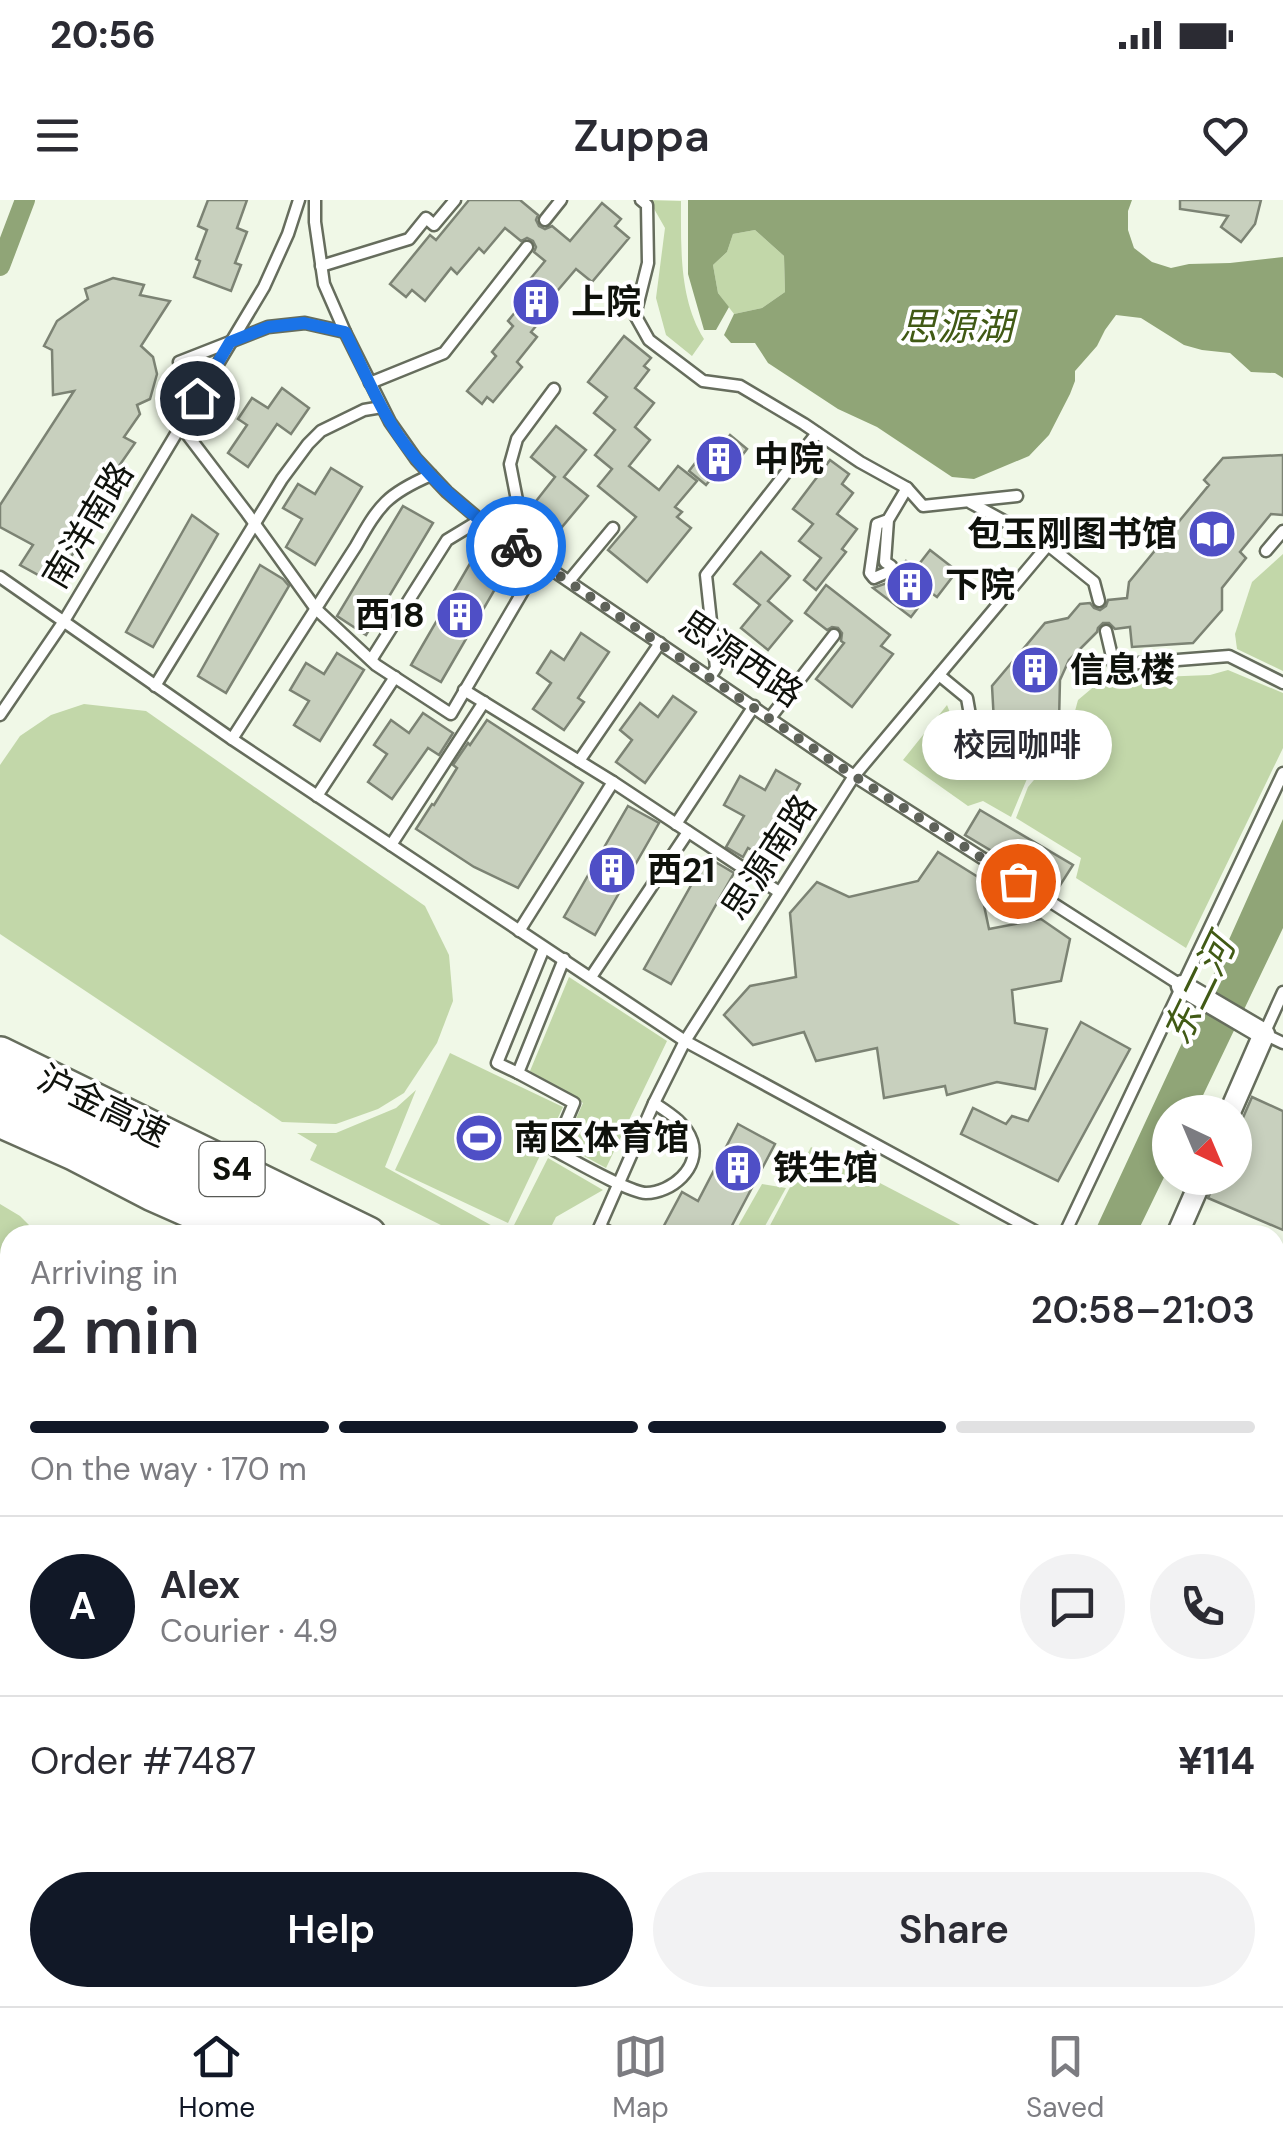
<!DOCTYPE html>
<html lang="en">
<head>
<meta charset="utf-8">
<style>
  :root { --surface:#fff; --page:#f2f2f3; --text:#2b2b33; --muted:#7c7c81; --line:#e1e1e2; --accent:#111827 }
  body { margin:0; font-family:"DM Sans","Noto Sans SC",sans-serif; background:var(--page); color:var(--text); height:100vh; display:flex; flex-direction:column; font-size:38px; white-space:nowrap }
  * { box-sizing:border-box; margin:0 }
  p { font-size:32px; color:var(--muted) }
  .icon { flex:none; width:55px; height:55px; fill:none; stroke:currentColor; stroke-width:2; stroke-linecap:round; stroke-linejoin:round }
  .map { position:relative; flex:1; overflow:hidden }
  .panel { position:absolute; left:0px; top:1025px; width:1285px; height:782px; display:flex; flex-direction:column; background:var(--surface); border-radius:30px 30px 0 0; box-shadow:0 5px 15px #0003 }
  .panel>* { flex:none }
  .needle { width:65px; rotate:136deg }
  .buttons { position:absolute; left:1152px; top:895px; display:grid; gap:20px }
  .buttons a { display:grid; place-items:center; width:100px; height:100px; border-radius:50%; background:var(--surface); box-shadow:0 5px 15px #0003; font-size:50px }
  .pin { position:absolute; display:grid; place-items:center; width:85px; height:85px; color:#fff; margin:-42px; border:5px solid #fff; border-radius:50%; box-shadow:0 2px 10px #0007 }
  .courier { position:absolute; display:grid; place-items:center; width:100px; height:100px; margin:-50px; border:8px solid #1a73e8; border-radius:50%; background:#fff; color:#222; box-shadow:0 2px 12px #0007 }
  .bubble { position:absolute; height:70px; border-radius:35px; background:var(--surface); box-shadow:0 5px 15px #0003; font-size:32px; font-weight:600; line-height:70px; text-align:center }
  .headline em { font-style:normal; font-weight:600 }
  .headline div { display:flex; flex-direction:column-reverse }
  .headline { display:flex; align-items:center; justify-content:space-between; height:170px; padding:0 30px }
  h1 { font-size:65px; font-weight:600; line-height:75px }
  .bar { display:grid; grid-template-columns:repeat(4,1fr); gap:15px 10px; align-content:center; height:120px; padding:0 30px }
  .bar i { height:12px; border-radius:8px; background:var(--line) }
  .bar .on { background:var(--accent) }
  .bar p { grid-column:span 4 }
  .line { display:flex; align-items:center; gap:25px; padding:0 30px; border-top:2px solid var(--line) }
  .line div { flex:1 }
  .round { display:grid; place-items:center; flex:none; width:105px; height:105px; border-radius:52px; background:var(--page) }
  .primary-button { display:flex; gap:20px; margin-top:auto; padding:20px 30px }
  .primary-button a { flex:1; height:115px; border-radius:60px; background:var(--accent); color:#fff; font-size:40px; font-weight:600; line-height:115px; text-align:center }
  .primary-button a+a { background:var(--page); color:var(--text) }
  .status { display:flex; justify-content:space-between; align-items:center; height:70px; padding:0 50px; background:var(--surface); direction:ltr }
  .status svg { height:28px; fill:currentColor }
  header { display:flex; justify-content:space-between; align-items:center; height:130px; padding:0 30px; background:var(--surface); font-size:45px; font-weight:600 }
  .dock { display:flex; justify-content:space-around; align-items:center; height:140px; border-top:2px solid var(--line); background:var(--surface); font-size:28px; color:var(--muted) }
  .dock a { display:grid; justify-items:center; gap:5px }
  .dock .on { color:var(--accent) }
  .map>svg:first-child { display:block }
  .green { fill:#c2d7a9 }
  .water { fill:#90a577 }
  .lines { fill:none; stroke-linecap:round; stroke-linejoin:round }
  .canal { stroke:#90a577; stroke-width:20 }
  .building { fill:#c8d0be; stroke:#7c8374; stroke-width:2.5 }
  .lane-casing { stroke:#666d5d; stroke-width:15 }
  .street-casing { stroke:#666d5d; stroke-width:25 }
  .highway-casing { stroke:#666d5d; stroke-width:40 }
  .lane { stroke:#fff; stroke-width:10 }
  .street { stroke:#fff; stroke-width:20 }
  .highway { stroke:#fff; stroke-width:35 }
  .done { stroke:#5e6259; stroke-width:10; stroke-dasharray:0 18 }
  .route { stroke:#1a73e8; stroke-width:12 }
  .labels { text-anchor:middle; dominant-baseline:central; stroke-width:8; stroke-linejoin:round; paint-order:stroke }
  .shield { fill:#fff; stroke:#575955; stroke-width:2.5 }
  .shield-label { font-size:32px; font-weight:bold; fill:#0f120c }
  .poi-label { font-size:35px; font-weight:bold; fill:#0f120c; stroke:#fff; text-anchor:start }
  .street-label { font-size:35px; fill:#0f120c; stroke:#fff }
  .water-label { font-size:38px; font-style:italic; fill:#415a15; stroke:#fff }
</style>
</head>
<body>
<div class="status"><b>20:56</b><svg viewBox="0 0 49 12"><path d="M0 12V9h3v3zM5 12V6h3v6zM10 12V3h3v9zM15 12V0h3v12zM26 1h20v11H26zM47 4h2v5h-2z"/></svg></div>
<header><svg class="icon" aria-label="menu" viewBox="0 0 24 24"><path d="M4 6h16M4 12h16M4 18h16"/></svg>Zuppa<svg class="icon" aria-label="heart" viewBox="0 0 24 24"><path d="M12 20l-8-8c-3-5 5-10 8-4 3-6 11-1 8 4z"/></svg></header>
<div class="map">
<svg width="1283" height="1806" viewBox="0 0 1283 1806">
  <rect width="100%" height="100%" fill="#f0f8e7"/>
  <g class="green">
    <path d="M 649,0 L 681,1 C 681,48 679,99 704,139 L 692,156 L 666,135 L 656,98 L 665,28 Z"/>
    <polygon points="755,30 784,56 785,92 762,108 734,114 718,93 713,65 727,52 733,34"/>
    <polygon points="1283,354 1283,471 1237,449 1235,434 1252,382"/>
    <polygon points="1228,470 1283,493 1283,548 1186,748 1076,678 1081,658 1016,618 1028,587 1055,555 1072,522 1078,500 1097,484 1133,478 1210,475"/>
    <polygon points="84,504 146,511 425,706 449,755 453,801 437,843 404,893 378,909 336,924 282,922 0,734 0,565 20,536 51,515"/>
    <polygon points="947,505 956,528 985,556 1029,574 1011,617 983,601 968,606 903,560"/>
    <polygon points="569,777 667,841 606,968 564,945 583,903 530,871"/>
    <polygon points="450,853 563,907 508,1023 395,970"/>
    <polygon points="416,890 385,967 509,1035 548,958 603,990 556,1017 549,1031 553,1035 461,1035 310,960 317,945 297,933 336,933 396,908"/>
    <polygon points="811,947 968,1029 965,1035 765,1035"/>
    <polygon points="762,984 786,988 760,1035 733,1035"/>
    <polygon points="0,1004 20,1016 39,1035 10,1035 10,1233 0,1242"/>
  </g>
  <g class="water">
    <polygon points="688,0 1132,0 1128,11 1128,30 1134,48 1152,62 1171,68 1189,64 1230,63 1283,57 1283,178 1275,173 1251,172 1230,153 1202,150 1184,145 1141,118 1116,115 1105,130 1097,146 1075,171 1075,181 1070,194 1049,235 1029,256 974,279 952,277 877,227 838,209 768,163 755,143 731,143 724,135 734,114 762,108 785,92 784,56 755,30 733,34 727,52 713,65 718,93 729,107 716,130 704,130 688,74"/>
    <polygon points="1283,619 1283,728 1195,912 1170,912 1170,965 1136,1035 1093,1035 1202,800"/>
  </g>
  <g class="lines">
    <polyline class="canal" points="0,66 25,0"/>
  </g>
  <g class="building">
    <polygon points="208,0 247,0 237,28 247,32 235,63 241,65 231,91 194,77 200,61 196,59 207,30 198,26"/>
    <polygon points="469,0 520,0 538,15 536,20 539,26 545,29 552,26 570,41 602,3 621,19 615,26 629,38 592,82 576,69 547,103 552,107 531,132 537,137 517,162 522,167 493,202 487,197 482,204 467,191 496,156 492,152 513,126 508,121 529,95 522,89 545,61 534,52 536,47 533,41 527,38 521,41 505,28 484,53 479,48 457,74 451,68 425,101 412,90 406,97 390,84 430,35 436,40"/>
    <polygon points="1180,0 1261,0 1255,24 1241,42 1221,27 1228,16 1180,9"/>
    <polygon points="113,78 144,85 140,95 170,101 141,146 153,157 157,174 150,199 137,205 140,214 124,237 135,243 112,276 101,270 85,308 98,317 53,383 20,365 33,345 0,327 0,305 74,191 53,195 52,150 44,146 57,121 88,99 85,89"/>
    <polygon points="624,136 651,158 644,166 649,170 635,188 654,203 635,227 650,240 629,266 659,290 678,266 697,281 675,307 682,312 677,317 691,328 647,382 608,350 636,317 598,286 612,269 595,255 615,230 594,213 607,197 588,182"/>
    <polygon points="282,188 309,208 291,234 277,224 248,267 228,253 247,225 238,219 252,198 268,208"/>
    <polygon points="556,226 586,250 564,277 588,296 562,327 533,305 555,277 531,257"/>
    <polygon points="730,235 747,249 731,270 723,264 706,285 689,271 706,249 714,255"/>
    <polygon points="1283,255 1283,315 1271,314 1240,352 1246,358 1222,388 1222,410 1193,443 1132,447 1130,427 1115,429 1109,423 1103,423 1098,428 1097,432 1069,460 1060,480 1059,522 1038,545 1016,526 1009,535 994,522 992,486 1045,423 1068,418 1080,404 1090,403 1094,408 1100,410 1106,406 1108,400 1127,398 1129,382 1209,285 1204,280 1223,258"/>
    <polygon points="830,260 849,274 842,284 853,293 837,314 857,329 842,349 846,352 816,390 804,380 821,358 799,341 813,324 793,309"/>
    <polygon points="331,268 362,287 315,365 286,347 302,319 283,308 298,284 315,294"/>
    <polygon points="403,306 433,323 366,435 337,416"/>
    <polygon points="192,315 218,334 153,447 126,432"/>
    <polygon points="479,348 509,365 441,482 411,465"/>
    <polygon points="930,350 957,371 937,397 930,392 911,417 873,388 890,382 906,361 916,368"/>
    <polygon points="761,352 790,376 768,401 792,421 768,450 741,428 760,405 734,384"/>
    <polygon points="260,365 283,379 289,386 226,493 198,476"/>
    <polygon points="826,385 890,435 881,446 893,454 852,507 816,479 844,443 841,441 842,433 838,428 832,427 827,430 805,413"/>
    <polygon points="581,433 609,452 578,498 584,502 564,530 533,509 551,483 537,473 551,451 564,460"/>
    <polygon points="337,453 364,470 320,541 294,525 309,501 290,490 306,463 324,474"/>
    <polygon points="673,496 696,512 645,583 616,562 632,540 620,530 640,503 658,517"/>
    <polygon points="423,513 453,533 439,555 428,548 392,599 368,582 387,554 374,545 391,520 409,533"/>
    <polygon points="487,520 583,583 518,688 474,667 416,629 432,604 434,605 457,568 453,565 468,543 470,545"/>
    <polygon points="776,570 800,584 760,655 748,648 743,657 726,647 744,616 724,605 740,576 765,590"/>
    <polygon points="628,606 659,623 595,735 564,717"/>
    <polygon points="980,610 1073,665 1057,690 965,635"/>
    <polygon points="938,652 978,677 989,729 1041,719 1070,739 1061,781 1012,790 1015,823 1047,829 1035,889 997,882 947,895 945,886 884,898 877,848 816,861 804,832 753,845 724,815 750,786 796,777 790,713 817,682 849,697 918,681"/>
    <polygon points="707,657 734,673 671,784 644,769"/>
    <polygon points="1081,822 1130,849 1058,981 961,934 973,908 1006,924 1012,916 1028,921"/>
    <polygon points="1252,897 1283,911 1283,1030 1208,998 1217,978 1235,978 1235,936"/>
    <polygon points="738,924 775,944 727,1035 659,1035 682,992 698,1001"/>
  </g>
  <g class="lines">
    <g class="lane-casing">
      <g id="lane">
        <polyline points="315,0 315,22 324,84 345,132 390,222 416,259 447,292 486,325 854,576 1182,786"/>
        <polyline points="641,0 647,5 648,63 635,115 649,140 703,181 740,186 804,224 860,262 907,288 923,306 1017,296"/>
        <polyline points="545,20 561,0"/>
        <polyline points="321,66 409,39 426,18 434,25 455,0"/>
        <polyline points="179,162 268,127 305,123 345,132"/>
        <polyline points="370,183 444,153 527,47"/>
        <polyline points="180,225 247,313 316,409 376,465 451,514 540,362"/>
        <polyline points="971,303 1048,345"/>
        <polyline points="888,320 885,362 891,366 888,372 874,378 870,373 877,324 888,320 907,288"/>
        <polyline points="514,344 517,300 510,264 517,239 554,189"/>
        <polyline points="1266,351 1283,331"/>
        <polyline points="0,377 232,539 685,841 1042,1035"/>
        <polyline points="569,381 613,328"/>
        <polyline points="1106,431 1114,465 1229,456 1283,483"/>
        <polyline points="371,460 447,340 480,320"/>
        <polyline points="939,475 967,498 973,532 1013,555"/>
        <polyline points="710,477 716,468 706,375 817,233"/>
        <polyline points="155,486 282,279 308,244 321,231 364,210 382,207"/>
        <polyline points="464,490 613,582 779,692"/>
        <polyline points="0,515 64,421 264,87 288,34 299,0"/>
        <polyline points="770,518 834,435"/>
        <path d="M 232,539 L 356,346 C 379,305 387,294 431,275"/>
        <polyline points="579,561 660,443"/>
        <polyline points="317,596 395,477"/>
        <polyline points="676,624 754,506"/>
        <polyline points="391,645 484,502"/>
        <polyline points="519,731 613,582"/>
        <polyline points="544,748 497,863 518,873 564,759"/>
        <polyline points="591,777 688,632"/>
        <polyline points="1283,792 1264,834 1283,843"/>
        <path d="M 518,873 L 574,903 L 554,950 C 573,960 628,992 646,993 C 671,993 701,968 692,941 C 686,923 669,913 654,903"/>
        <polyline points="600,1027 615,1035"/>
        <polyline points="596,1035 654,903 685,841 854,576 1048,345 1094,382 1099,401"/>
        <polyline points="1064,1035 1283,573"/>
        <polyline points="1275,1286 1283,1279"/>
        <polyline points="0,1388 10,1393"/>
        <polyline points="0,1539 10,1518"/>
        <polyline points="1275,1717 1283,1721"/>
        <polyline points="0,1718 10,1714"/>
        <polyline points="0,1740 10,1754"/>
        <polyline points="42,1798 49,1806"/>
        <polyline points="388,1798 405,1806"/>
        <polyline points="1017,1798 1040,1806"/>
        <polyline points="304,1806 309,1798"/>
        <polyline points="435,1806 439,1798"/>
        <polyline points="604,1806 609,1798"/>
        <polyline points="801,1806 805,1798"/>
        <polyline points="1158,1806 1162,1798"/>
      </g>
    </g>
    <g class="street-casing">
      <g id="street">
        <polyline points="1182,786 1264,834 1230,912"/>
        <polyline points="1177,1035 1202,978"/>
        <polyline points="1278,1141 1283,1130"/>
      </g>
    </g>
    <g class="highway-casing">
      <g id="highway">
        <polyline points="0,855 368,1035"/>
        <polyline points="0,885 300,1035"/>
        <polyline points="0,919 74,952 153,993 248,1035"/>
        <polyline points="1275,1473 1283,1476"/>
        <polyline points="1275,1503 1283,1507"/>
        <polyline points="1275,1537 1283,1541"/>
      </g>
    </g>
    <use href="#lane" class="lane"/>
    <use href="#street" class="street"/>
    <use href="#highway" class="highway"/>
  </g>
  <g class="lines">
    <polyline class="done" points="516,346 854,576 1018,681"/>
    <path class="route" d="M 197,198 L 230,142 L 268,127 L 304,123 L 345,132 C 360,162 373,194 390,222 C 420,273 467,313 516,346"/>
  </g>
  <defs>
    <g id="building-disc" transform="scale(2.5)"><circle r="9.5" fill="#4f4fc6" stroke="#fff"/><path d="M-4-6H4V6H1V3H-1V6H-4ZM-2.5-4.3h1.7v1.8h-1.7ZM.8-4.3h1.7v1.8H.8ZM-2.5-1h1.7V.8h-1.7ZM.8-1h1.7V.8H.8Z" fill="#fff"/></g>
    <g id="library-disc" transform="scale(2.5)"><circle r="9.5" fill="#4f4fc6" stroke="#fff"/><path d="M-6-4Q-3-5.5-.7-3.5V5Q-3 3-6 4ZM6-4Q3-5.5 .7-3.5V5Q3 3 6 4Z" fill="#fff"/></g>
    <g id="stadium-disc" transform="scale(2.5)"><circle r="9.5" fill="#4f4fc6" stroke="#fff"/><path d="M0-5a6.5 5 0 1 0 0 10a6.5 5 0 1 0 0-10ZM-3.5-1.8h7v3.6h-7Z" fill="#fff"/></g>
  </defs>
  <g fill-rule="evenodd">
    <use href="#building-disc" x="536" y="102"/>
    <use href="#building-disc" x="719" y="259"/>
    <use href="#library-disc" x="1212" y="334"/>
    <use href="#building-disc" x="910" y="385"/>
    <use href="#building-disc" x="460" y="415"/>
    <use href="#building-disc" x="1035" y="470"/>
    <use href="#building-disc" x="612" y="670"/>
    <use href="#stadium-disc" x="479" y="938"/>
    <use href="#building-disc" x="738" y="968"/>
  </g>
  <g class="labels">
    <rect class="shield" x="199.5" y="942" width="65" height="54" rx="8"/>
    <g class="shield-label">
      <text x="232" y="969">S4</text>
    </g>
    <g class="poi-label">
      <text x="571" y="102">上院</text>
      <text x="754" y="259">中院</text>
      <text x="1177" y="334" text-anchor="end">包玉刚图书馆</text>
      <text x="945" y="385">下院</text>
      <text x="425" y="415" text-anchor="end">西18</text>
      <text x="1070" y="470">信息楼</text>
      <text x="647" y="670">西21</text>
      <text x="514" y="938">南区体育馆</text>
      <text x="773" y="968">铁生馆</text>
    </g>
    <g class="street-label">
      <text transform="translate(88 325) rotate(-59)">南洋南路</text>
      <text transform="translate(741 459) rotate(34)">思源西路</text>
      <text transform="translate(769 657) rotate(-57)">思源南路</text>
      <text transform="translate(103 906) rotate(26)">沪金高速</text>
    </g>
    <g class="water-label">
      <text x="956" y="127">思源湖</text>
      <text transform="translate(1199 790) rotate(-64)">东二河</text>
    </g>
  </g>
</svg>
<div class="buttons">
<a><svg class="needle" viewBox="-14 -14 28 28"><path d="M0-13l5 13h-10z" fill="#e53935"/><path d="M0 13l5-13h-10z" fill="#7c7c81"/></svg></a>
</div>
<div class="pin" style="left:1018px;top:681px;background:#ea580c"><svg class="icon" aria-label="bag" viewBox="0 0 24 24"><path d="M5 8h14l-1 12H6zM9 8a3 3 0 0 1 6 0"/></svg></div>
<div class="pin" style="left:197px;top:198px;background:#1f2937"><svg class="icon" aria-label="home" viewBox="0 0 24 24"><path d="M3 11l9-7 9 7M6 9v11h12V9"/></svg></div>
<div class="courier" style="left:516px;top:346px"><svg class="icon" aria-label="bike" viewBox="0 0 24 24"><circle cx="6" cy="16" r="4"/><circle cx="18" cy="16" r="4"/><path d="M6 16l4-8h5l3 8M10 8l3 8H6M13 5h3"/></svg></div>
<div class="bubble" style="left:922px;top:510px;width:190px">校园咖啡</div>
<section class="panel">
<div class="headline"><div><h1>2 min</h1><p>Arriving in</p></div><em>20:58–21:03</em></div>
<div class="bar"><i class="on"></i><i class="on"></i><i class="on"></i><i></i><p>On the way · 170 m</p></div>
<div class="line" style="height:180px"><b class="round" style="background:var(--accent);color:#fff">A</b><div><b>Alex</b><p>Courier · 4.9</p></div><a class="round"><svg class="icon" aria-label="chat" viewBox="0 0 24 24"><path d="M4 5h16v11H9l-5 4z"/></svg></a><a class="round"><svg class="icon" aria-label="phone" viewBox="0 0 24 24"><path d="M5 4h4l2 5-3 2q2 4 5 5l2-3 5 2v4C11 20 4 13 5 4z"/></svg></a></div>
<div class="line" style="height:130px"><div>Order #7487</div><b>¥114</b></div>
<div class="primary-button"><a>Help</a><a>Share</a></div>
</section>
</div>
<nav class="dock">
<a class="on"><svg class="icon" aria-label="home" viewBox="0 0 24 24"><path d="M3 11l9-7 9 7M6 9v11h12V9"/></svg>Home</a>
<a><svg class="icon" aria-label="map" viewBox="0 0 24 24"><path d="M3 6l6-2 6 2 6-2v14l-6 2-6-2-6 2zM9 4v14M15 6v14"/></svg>Map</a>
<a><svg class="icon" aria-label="saved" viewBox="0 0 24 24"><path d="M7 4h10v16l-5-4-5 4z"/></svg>Saved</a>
</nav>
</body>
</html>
